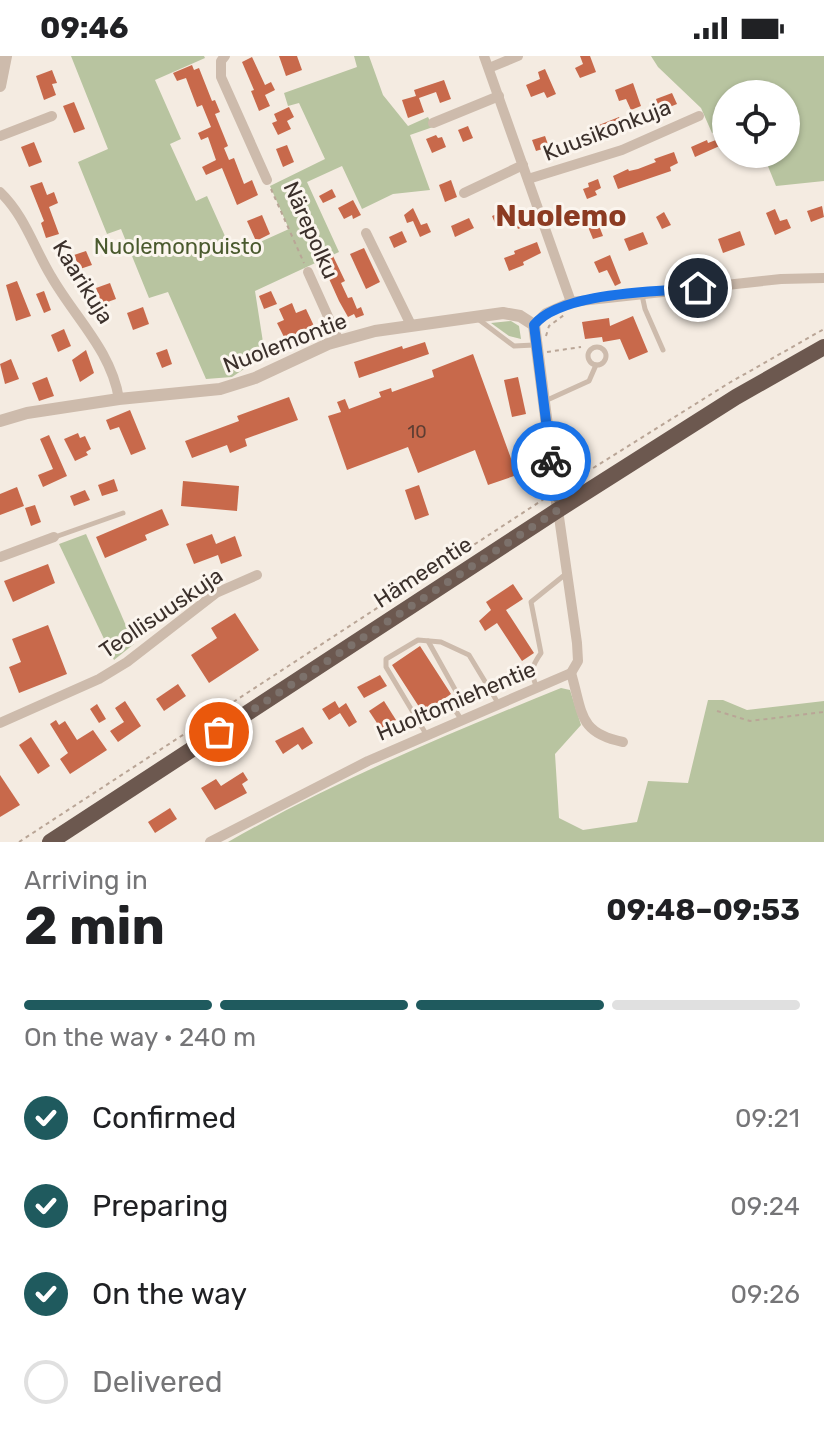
<!DOCTYPE html>
<html lang="en">
<head>
<meta charset="utf-8">
<style>
  :root { --surface:#fff; --page:#f2f2f2; --text:#202124; --muted:#757577; --line:#e0e0e0; --accent:#1f5a5e }
  body { margin:0; font-family:Rubik,sans-serif; background:var(--page); color:var(--text); height:100vh; display:flex; flex-direction:column; font-size:30px; white-space:nowrap }
  * { box-sizing:border-box; margin:0 }
  p { font-size:26px; color:var(--muted) }
  .icon { flex:none; width:44px; height:44px; fill:none; stroke:currentColor; stroke-width:2; stroke-linecap:round; stroke-linejoin:round }
  .map { position:relative; height:786px; overflow:hidden }
  .panel { display:flex; flex-direction:column; background:var(--surface); flex:1 }
  .panel>* { flex:none }
  .controls { position:absolute; left:712px; top:24px; display:grid; gap:16px }
  .controls a { display:grid; place-items:center; width:88px; height:88px; border-radius:50%; background:var(--surface); box-shadow:0 2px 6px #0004; font-size:40px }
  .pin { position:absolute; display:grid; place-items:center; width:68px; height:68px; color:#fff; margin:-34px; border:4px solid #fff; border-radius:50%; box-shadow:0 2px 8px #0007 }
  .courier { position:absolute; display:grid; place-items:center; width:80px; height:80px; margin:-40px; border:6px solid #1a73e8; border-radius:50%; background:#fff; color:#222; box-shadow:0 2px 10px #0007 }
  .overview em { font-style:normal; font-weight:700 }
  .overview div { display:flex; flex-direction:column-reverse }
  .overview { display:flex; align-items:center; justify-content:space-between; height:136px; padding:0 24px }
  h1 { font-size:52px; font-weight:700; line-height:60px }
  .bar { display:grid; grid-template-columns:repeat(4,1fr); gap:12px 8px; align-content:center; height:96px; padding:0 24px }
  .bar i { height:10px; border-radius:6px; background:var(--line) }
  .bar .on { background:var(--accent) }
  .bar p { grid-column:span 4 }
  ol { padding:0 24px; list-style:none }
  li { display:flex; align-items:center; gap:24px; height:88px }
  li p { margin-inline-start:auto }
  li .icon { padding:8px; border-radius:50%; background:var(--accent); color:#fff; stroke-width:4 }
  li:last-child { color:var(--muted) }
  li i { width:44px; height:44px; border:4px solid var(--line); border-radius:50% }
  .status { display:flex; justify-content:space-between; align-items:center; height:56px; padding:0 40px; background:var(--surface); direction:ltr }
  .status svg { height:22px; fill:currentColor }
  .map>svg:first-child { display:block }
  .green { fill:#b8c4a0 }
  .building { fill:#c8694b }
  .lines { fill:none; stroke-linecap:round; stroke-linejoin:round }
  .path { stroke:#b9a596; stroke-width:2; stroke-dasharray:4 4; stroke-linecap:butt }
  .service { stroke:#cdbbac; stroke-width:5 }
  .minor { stroke:#cdbbac; stroke-width:10 }
  .tertiary { stroke:#cdbbac; stroke-width:12 }
  .trunk { stroke:#6c584f; stroke-width:16 }
  .done { stroke:#7c716b; stroke-width:8; stroke-dasharray:0 14.4 }
  .route { stroke:#1a73e8; stroke-width:10 }
  .labels { text-anchor:middle; dominant-baseline:central; stroke-width:6; stroke-linejoin:round; paint-order:stroke }
  .number-label { font-size:18px; fill:#5e3e33 }
  .street-label { font-size:22px; fill:#3b302b; stroke:#fbf5ee }
  .park-label { font-size:22px; fill:#4a5a2e; stroke:#fbf5ee }
  .district-label { font-size:30px; font-weight:bold; fill:#8c3b22; stroke:#fbf5ee }
</style>
</head>
<body>
<div class="status"><b>09:46</b><svg viewBox="0 0 49 12"><path d="M0 12V9h3v3zM5 12V6h3v6zM10 12V3h3v9zM15 12V0h3v12zM26 1h20v11H26zM47 4h2v5h-2z"/></svg></div>
<div class="map">
<svg width="824" height="786" viewBox="0 0 824 786">
  <rect width="100%" height="100%" fill="#f4ebe1"/>
  <g class="green">
    <polygon points="71,0 204,0 205,2 155,24 181,83 170,88 196,145 207,140 233,198 289,173 270,130 325,103 299,47 288,50 284,37 357,11 354,0 369,0 383,39 408,70 428,61 433,71 410,79 430,134 393,138 362,153 342,110 307,126 339,196 255,235 265,299 232,321 206,323 168,236 149,242 121,173 107,178 78,106 108,93"/>
    <polygon points="651,0 824,0 824,125 776,130 763,98 786,98 786,38 726,38 726,72 712,77 701,52 658,11"/>
    <polygon points="511,265 519,270 521,283 509,280 491,267"/>
    <polygon points="86,478 134,588 114,604 59,488"/>
    <path d="M 561,632 L 570,634 L 581,669 L 555,698 L 559,762 L 583,774 L 637,766 L 648,725 L 688,727 L 708,644 L 723,644 L 747,654 L 824,645 L 824,786 L 228,786 C 334,725 448,678 561,632 Z"/>
  </g>
  <g class="building">
    <polygon points="279,0 297,0 302,14 286,20"/>
    <polygon points="580,0 590,0 596,16 580,22 575,12 583,8"/>
    <polygon points="252,1 265,29 271,26 275,34 265,39 270,50 259,55 251,35 254,34 242,6"/>
    <polygon points="192,9 194,14 199,12 212,45 215,44 220,56 215,58 228,90 224,92 229,104 234,102 244,128 252,124 258,139 237,149 222,112 206,119 202,111 216,104 208,81 201,84 198,77 211,71 202,49 197,51 186,22 177,25 173,17"/>
    <polygon points="545,13 556,38 547,42 544,36 531,41 526,29 540,23 538,16"/>
    <polygon points="52,14 57,27 52,28 56,39 44,44 36,20"/>
    <polygon points="444,24 451,43 440,47 436,36 419,42 424,56 408,62 402,44 416,40 414,34"/>
    <polygon points="633,27 641,50 631,54 626,43 619,45 615,34"/>
    <polygon points="672,37 677,48 660,55 656,43"/>
    <polygon points="74,46 85,73 74,77 63,50"/>
    <polygon points="289,51 294,61 287,65 291,73 278,79 272,67 277,65 274,58"/>
    <polygon points="619,61 623,73 598,83 594,71"/>
    <polygon points="468,70 473,82 463,86 458,74"/>
    <polygon points="436,79 438,82 442,81 446,91 432,97 426,83"/>
    <polygon points="545,80 549,91 536,95 532,84"/>
    <polygon points="721,82 724,88 695,101 691,91 707,84 708,87"/>
    <polygon points="34,86 42,106 29,111 21,91"/>
    <polygon points="287,89 294,106 283,111 276,93"/>
    <polygon points="674,96 678,107 670,111 671,115 618,133 613,120 628,113 629,115 638,113 656,106 654,103"/>
    <polygon points="598,123 601,132 595,135 597,139 587,143 583,133 589,131 588,127"/>
    <polygon points="451,124 457,141 445,146 439,129"/>
    <polygon points="42,126 47,139 54,136 58,147 49,151 59,178 46,182 41,167 44,165 30,130"/>
    <polygon points="332,133 336,141 323,147 319,140"/>
    <polygon points="353,144 361,159 353,163 352,159 344,163 338,152"/>
    <polygon points="822,150 824,161 811,166 807,155"/>
    <polygon points="513,151 526,170 518,173 514,164 497,172 492,160"/>
    <polygon points="413,152 421,169 427,167 431,176 420,181 413,165 407,167 404,159"/>
    <polygon points="775,153 780,165 787,163 791,172 775,179 766,157"/>
    <polygon points="664,156 671,169 662,173 656,161"/>
    <polygon points="262,159 270,178 256,185 247,165"/>
    <polygon points="469,162 474,172 455,181 451,170"/>
    <polygon points="598,167 603,180 593,183 588,171"/>
    <polygon points="402,175 407,186 394,192 389,181"/>
    <polygon points="740,175 745,189 723,197 718,183"/>
    <polygon points="643,176 648,188 629,195 624,183"/>
    <polygon points="537,186 541,197 523,206 524,209 509,215 504,202 515,198 514,195"/>
    <polygon points="364,192 380,226 366,233 350,198"/>
    <polygon points="86,195 92,209 80,213 74,199"/>
    <polygon points="610,199 621,227 615,230 607,214 599,217 594,206"/>
    <polygon points="333,200 345,225 341,227 348,242 352,241 357,253 361,251 364,259 356,262 354,258 348,261 339,245 321,205"/>
    <polygon points="17,225 31,260 16,265 6,229"/>
    <polygon points="110,227 116,243 102,248 96,232"/>
    <polygon points="44,235 51,254 44,257 36,238"/>
    <polygon points="271,235 277,248 264,253 259,240"/>
    <polygon points="292,247 296,257 306,253 314,270 285,283 277,267 284,264 279,253"/>
    <polygon points="143,251 149,268 133,274 127,257"/>
    <polygon points="633,260 648,296 629,304 620,283 603,286 602,281 585,283 582,266 609,262 610,270"/>
    <polygon points="64,273 71,290 58,296 51,279"/>
    <polygon points="425,286 429,298 359,322 354,306 402,290 403,293"/>
    <polygon points="167,293 172,308 162,312 156,297"/>
    <polygon points="86,294 94,317 80,326 72,304"/>
    <polygon points="473,298 517,419 488,429 475,394 418,417 408,391 347,414 328,360 341,356 337,346 345,343 349,353 381,341 379,336 391,332 392,336 434,321 432,314"/>
    <polygon points="11,303 19,323 5,328 0,308"/>
    <polygon points="47,321 54,340 39,345 32,327"/>
    <polygon points="518,321 526,358 512,361 504,324"/>
    <polygon points="289,341 298,364 245,383 247,390 230,397 227,389 192,402 185,385 239,365 237,360"/>
    <polygon points="130,354 146,393 131,399 119,371 110,374 106,364"/>
    <polygon points="78,377 80,382 85,380 91,393 86,396 88,399 75,405 64,383"/>
    <polygon points="49,379 67,420 43,431 38,419 53,413 40,383"/>
    <polygon points="114,423 118,435 102,440 98,429"/>
    <polygon points="183,425 239,430 237,455 181,450"/>
    <polygon points="419,429 429,459 415,464 405,434"/>
    <polygon points="17,431 24,450 0,459 0,438"/>
    <polygon points="85,434 90,444 74,450 70,440"/>
    <polygon points="35,449 41,466 31,470 25,452"/>
    <polygon points="162,453 169,469 145,479 147,484 105,502 96,481"/>
    <polygon points="212,478 216,488 235,480 242,500 221,508 218,499 194,508 186,488"/>
    <polygon points="48,508 55,527 13,546 4,525"/>
    <polygon points="513,528 523,543 506,554 534,597 522,605 497,567 485,575 479,565 491,554 486,546"/>
    <polygon points="235,557 259,594 209,627 191,599 217,582 211,572"/>
    <polygon points="48,569 67,618 19,637 9,611 21,606 12,583"/>
    <polygon points="420,590 451,638 441,645 440,650 425,660 392,609"/>
    <polygon points="380,619 387,630 364,642 357,631"/>
    <polygon points="178,628 186,640 164,655 156,643"/>
    <polygon points="125,645 141,670 118,686 110,675 124,666 115,652"/>
    <polygon points="335,645 339,652 346,647 357,666 349,671 340,657 329,664 322,653"/>
    <polygon points="384,645 396,664 381,673 369,655"/>
    <polygon points="97,648 106,663 99,667 90,653"/>
    <polygon points="56,664 59,669 65,665 77,684 93,674 107,694 70,718 60,703 68,697 50,668"/>
    <polygon points="303,671 313,687 302,694 298,688 283,698 275,685"/>
    <polygon points="31,681 50,710 38,718 19,689"/>
    <polygon points="243,716 248,724 242,728 247,737 215,754 201,732 216,723 221,730"/>
    <polygon points="0,719 20,749 0,761"/>
    <polygon points="170,752 177,763 155,777 148,766"/>
  </g>
  <g class="lines">
    <g class="path">
      <polyline points="271,133 304,207"/>
      <polyline points="546,280 549,270 564,259"/>
      <polyline points="547,296 581,291"/>
      <polyline points="558,370 567,427"/>
      <polyline points="566,429 729,327 824,273"/>
      <polyline points="717,655 750,665 824,656"/>
      <polyline points="19,786 547,441"/>
    </g>
    <g class="service">
      <polyline points="642,239 645,253 663,294"/>
      <polyline points="478,263 514,290 534,289"/>
      <circle cx="597" cy="300" r="9"/>
      <polyline points="545,345 589,325 596,309"/>
      <polyline points="55,481 123,457"/>
      <polyline points="428,585 457,637 453,651 461,663"/>
      <path d="M 537,632 C 530,616 531,611 541,597 L 531,546 L 567,517"/>
      <polyline points="426,678 386,611 386,603 418,584 441,586 469,599 498,647"/>
    </g>
    <g class="minor">
      <polyline points="225,0 221,5 221,21 267,124"/>
      <polyline points="484,0 571,246"/>
      <polyline points="489,12 518,0"/>
      <polyline points="433,67 499,40"/>
      <polyline points="0,80 52,60"/>
      <polyline points="528,123 622,94 699,60"/>
      <path d="M 0,136 C 25,160 34,192 51,220 C 75,262 111,294 119,343"/>
      <polyline points="464,137 523,109"/>
      <polyline points="366,177 411,269"/>
      <polyline points="308,216 339,285"/>
      <polyline points="534,269 546,257 571,246 781,223 824,222"/>
      <polyline points="0,501 54,481"/>
      <path d="M 571,617 C 583,657 578,677 623,686"/>
      <polyline points="0,667 99,623 127,606 216,537 257,519"/>
      <polyline points="210,786 368,705 571,617 578,605 577,587 558,454"/>
    </g>
    <g class="tertiary">
      <polyline points="0,30 6,0"/>
      <polyline points="0,365 27,357 119,343 220,333 255,322 328,288 375,275 503,257 520,260 534,269 558,454"/>
    </g>
    <polyline class="trunk" points="50,786 558,454 736,341 824,291"/>
  </g>
  <g class="lines">
    <polyline class="done" points="219,676 558,454 551,405"/>
    <path class="route" d="M 551,405 L 534,269 C 561,236 655,236 698,232"/>
  </g>
  <g class="labels">
    <g class="number-label">
      <text x="417" y="376">10</text>
    </g>
    <g class="street-label">
      <text transform="translate(607 74) rotate(-21)">Kuusikonkuja</text>
      <text transform="translate(311 174) rotate(66)">Närepolku</text>
      <text transform="translate(83 226) rotate(58)">Kaarikuja</text>
      <text transform="translate(285 287) rotate(-21)">Nuolemontie</text>
      <text transform="translate(423 516) rotate(-33)">Hämeentie</text>
      <text transform="translate(161 557) rotate(-34)">Teollisuuskuja</text>
      <text transform="translate(456 645) rotate(-23)">Huoltomiehentie</text>
    </g>
    <g class="park-label">
      <text x="178" y="190">Nuolemonpuisto</text>
    </g>
    <g class="district-label">
      <text x="561" y="160">Nuolemo</text>
    </g>
  </g>
</svg>
<div class="controls">
<a><svg class="icon" aria-label="locate" viewBox="0 0 24 24"><circle cx="12" cy="12" r="6"/><path d="M12 2v4M12 18v4M2 12h4M18 12h4"/></svg></a>
</div>
<div class="pin" style="left:219px;top:676px;background:#ea580c"><svg class="icon" aria-label="bag" viewBox="0 0 24 24"><path d="M5 8h14l-1 12H6zM9 8a3 3 0 0 1 6 0"/></svg></div>
<div class="pin" style="left:698px;top:232px;background:#1f2937"><svg class="icon" aria-label="home" viewBox="0 0 24 24"><path d="M3 11l9-7 9 7M6 9v11h12V9"/></svg></div>
<div class="courier" style="left:551px;top:405px"><svg class="icon" aria-label="bike" viewBox="0 0 24 24"><circle cx="6" cy="16" r="4"/><circle cx="18" cy="16" r="4"/><path d="M6 16l4-8h5l3 8M10 8l3 8H6M13 5h3"/></svg></div>
</div>
<section class="panel">
<div class="overview"><div><h1>2 min</h1><p>Arriving in</p></div><em>09:48–09:53</em></div>
<div class="bar"><i class="on"></i><i class="on"></i><i class="on"></i><i></i><p>On the way · 240 m</p></div>
<ol>
<li><svg class="icon" aria-label="check" viewBox="0 0 24 24"><path d="M5 12l5 5 9-10"/></svg>Confirmed<p>09:21</p></li>
<li><svg class="icon" aria-label="check" viewBox="0 0 24 24"><path d="M5 12l5 5 9-10"/></svg>Preparing<p>09:24</p></li>
<li><svg class="icon" aria-label="check" viewBox="0 0 24 24"><path d="M5 12l5 5 9-10"/></svg>On the way<p>09:26</p></li>
<li><i></i>Delivered</li>
</ol>
</section>
</body>
</html>
